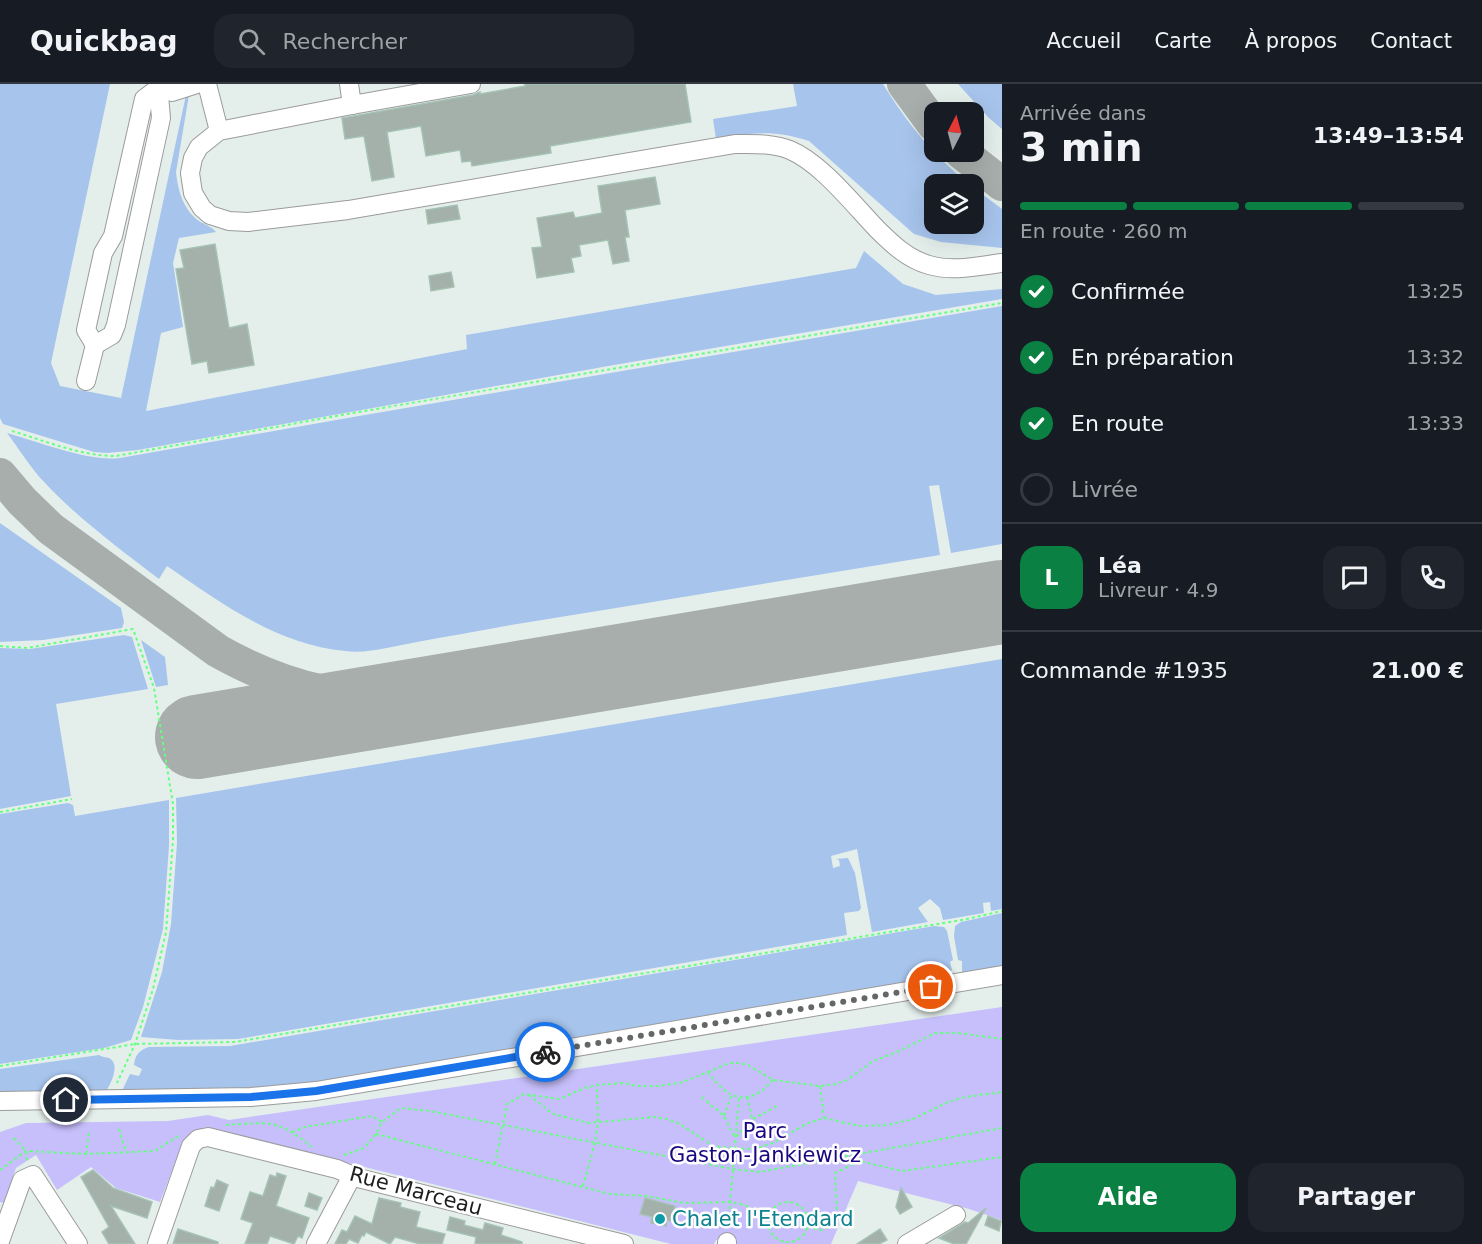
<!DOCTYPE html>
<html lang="fr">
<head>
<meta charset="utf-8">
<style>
  :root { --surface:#171b24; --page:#20242c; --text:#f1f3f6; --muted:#9ea1a6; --line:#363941; --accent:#0b8043 }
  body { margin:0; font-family:"DejaVu Sans",sans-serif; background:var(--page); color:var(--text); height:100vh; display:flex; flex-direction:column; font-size:22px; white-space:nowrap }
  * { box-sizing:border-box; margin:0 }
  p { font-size:20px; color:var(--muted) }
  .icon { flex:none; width:33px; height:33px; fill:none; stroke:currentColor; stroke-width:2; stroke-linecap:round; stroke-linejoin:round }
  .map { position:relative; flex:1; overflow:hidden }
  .drawer { display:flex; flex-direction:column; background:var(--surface); width:480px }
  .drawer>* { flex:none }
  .needle { width:39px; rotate:6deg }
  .controls { position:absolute; left:924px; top:18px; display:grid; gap:12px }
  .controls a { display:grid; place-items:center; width:60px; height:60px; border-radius:12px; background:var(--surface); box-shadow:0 6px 24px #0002; font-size:30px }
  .pin { position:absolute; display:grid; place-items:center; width:51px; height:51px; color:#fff; margin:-26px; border:3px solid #fff; border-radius:50%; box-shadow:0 2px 6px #0007 }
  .courier { position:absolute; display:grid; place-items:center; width:60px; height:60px; margin:-30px; border:4px solid #1a73e8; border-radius:50%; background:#fff; color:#222; box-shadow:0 2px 8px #0007 }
  .overview em { font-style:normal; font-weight:600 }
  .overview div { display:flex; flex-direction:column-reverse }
  .overview { display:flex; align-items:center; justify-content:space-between; height:102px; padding:0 18px }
  h1 { font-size:39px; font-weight:600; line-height:45px }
  .bar { display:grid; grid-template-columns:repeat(4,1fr); gap:9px 6px; align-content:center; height:72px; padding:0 18px }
  .bar i { height:8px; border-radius:4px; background:var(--line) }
  .bar .active { background:var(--accent) }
  .bar p { grid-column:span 4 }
  .line { display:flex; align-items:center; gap:15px; padding:0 18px; border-top:2px solid var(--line) }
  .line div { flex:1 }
  .round { display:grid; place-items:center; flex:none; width:63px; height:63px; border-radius:18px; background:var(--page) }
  ol { padding:0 18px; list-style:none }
  li { display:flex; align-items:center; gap:18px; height:66px }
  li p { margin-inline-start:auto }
  li .icon { padding:6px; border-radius:50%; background:var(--accent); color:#fff; stroke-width:4 }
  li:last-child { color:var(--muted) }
  li i { width:33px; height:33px; border:3px solid var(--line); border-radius:50% }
  .action { display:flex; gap:12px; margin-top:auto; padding:12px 18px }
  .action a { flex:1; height:69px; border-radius:18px; background:var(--accent); color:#fff; font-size:24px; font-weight:600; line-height:69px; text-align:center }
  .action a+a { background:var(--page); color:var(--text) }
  header { display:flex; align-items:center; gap:36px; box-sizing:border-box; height:84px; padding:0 30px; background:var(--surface); border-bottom:2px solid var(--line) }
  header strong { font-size:28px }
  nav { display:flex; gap:33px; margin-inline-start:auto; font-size:21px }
  .search { width:420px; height:54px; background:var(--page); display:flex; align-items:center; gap:15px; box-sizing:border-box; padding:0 21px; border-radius:18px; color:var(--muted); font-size:22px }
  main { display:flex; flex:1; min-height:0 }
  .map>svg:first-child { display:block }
  .grass { fill:#a7c4ec }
  .park { fill:#c7bffc }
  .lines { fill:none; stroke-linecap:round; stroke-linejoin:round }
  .taxiway { stroke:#a8aeac; stroke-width:34 }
  .runway { stroke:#a8aeac; stroke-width:84 }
  .building { fill:#a3b1aa; stroke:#a5c2b4; stroke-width:1.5 }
  .minor-casing { stroke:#9b9b9b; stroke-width:20 }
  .path { stroke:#65ff7f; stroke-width:2; stroke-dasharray:3 3; stroke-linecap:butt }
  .minor { stroke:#fff; stroke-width:18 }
  .done { stroke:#636766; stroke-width:6; stroke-dasharray:0 10.8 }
  .route { stroke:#1a73e8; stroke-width:8 }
  .culture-dot { fill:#0f9aa8; stroke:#fff; stroke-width:2 }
  .labels { text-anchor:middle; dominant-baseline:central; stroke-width:5; stroke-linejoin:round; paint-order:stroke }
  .park-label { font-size:21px; fill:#190781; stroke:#fff }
  .street-label { font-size:21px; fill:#1e1e1e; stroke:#fff }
  .culture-label { font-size:21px; fill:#0d838f; stroke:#fff; text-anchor:start }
</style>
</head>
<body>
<header>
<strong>Quickbag</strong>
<div class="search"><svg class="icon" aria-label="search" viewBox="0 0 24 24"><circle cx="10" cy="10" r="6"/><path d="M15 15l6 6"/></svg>Rechercher</div>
<nav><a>Accueil</a><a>Carte</a><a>À propos</a><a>Contact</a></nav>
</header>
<main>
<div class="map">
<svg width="1002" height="1160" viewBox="0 0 1002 1160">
  <rect width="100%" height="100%" fill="#e4efec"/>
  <g class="grass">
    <path d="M 0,0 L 110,0 L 51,279 L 60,302 L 121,314 L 186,11 L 189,11 L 176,88 C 178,107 183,125 199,137 C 205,141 211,142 216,148 L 179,154 L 173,179 L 183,243 L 161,249 L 146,327 L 467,265 L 466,251 L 856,184 L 864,167 L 903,200 L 936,211 L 1002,205 L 1002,215 L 614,281 L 138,366 L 107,369 L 94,368 L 3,340 L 0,334 Z"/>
    <path d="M 793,0 L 883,0 C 907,39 933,71 969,100 L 934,100 L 934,140 L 974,140 L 974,104 L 1002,125 L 1002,164 L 941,158 L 914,150 L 809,57 C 772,45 754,49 716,55 L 713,35 L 797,22 Z"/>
    <polygon points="958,0 1002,0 1002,45 989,34"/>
    <path d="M 1002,222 L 1002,460 L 951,469 L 939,401 L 929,402 L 940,471 C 797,494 654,518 511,541 C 479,547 448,552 417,558 C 393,562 369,570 345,567 C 277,560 222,520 167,482 L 159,495 C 120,465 80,436 46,400 C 31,385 20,366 7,349 C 40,358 88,378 120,374 L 359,332 Z"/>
    <polygon points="0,439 121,524 124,538 122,544 43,556 0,558"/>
    <polygon points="124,551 132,553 148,605 56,620 71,712 0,725 0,564 30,565"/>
    <polygon points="141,556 165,573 168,601 156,603"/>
    <polygon points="1002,575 1002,825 991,827 990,818 983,819 984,829 943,836 940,824 930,815 918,824 928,838 872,848 857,765 831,772 833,784 840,782 839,776 836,775 848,774 855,789 861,824 859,827 844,829 847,851 238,955 178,956 141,953 162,888 171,840 177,759 176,714"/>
    <polygon points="169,716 169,762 163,845 143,923 131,956 104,964 0,980 0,730 68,719 73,721 75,732"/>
    <polygon points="1002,829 1002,886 967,891 962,889 962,877 958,876 954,852 955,842 961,838"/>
    <path d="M 934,842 L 944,843 L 947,847 L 953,876 L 950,878 L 952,886 L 943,893 L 317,1001 L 120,1011 L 130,990 L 139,992 L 142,985 L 134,981 C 135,971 139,966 149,963 L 230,962 Z"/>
    <path d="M 99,971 C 102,973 106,973 109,974 C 122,981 109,1003 104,1011 L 0,1012 L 0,985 Z"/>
  </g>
  <polygon class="park" points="1002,923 1002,1136 969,1125 858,1097 831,1160 738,1160 716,1156 714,1160 671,1160 205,1043 184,1055 160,1118 116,1104 91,1083 57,1106 36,1071 16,1084 4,1119 0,1118 0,1048 26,1039 168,1037 208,1031 229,1036"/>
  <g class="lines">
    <g class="taxiway">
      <polyline points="904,0 934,41"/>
      <polyline points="961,68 1002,100"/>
      <path d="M 0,391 L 22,417 L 51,445 L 218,567 C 293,609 347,617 432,614"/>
    </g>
    <polyline class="runway" points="197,653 1002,518"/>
  </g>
  <g class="building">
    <polygon points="525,0 685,0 691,38 550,62 551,69 472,82 471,77 462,78 460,66 426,72 421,42 387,48 394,93 372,97 364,52 345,55 342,34 473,11 480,8 480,10 525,2"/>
    <polygon points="655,93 660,120 625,126 629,153 625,153 629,177 613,180 608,156 579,161 581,172 571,174 574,188 537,194 532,164 542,163 537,134 573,128 575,134 602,129 598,102"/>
    <polygon points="457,121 460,135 428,140 426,126"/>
    <polygon points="215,160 229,244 247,240 254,281 209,289 207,277 192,280 176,185 184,184 180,166"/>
    <polygon points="451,188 454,203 431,207 429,192"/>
    <polygon points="93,1086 113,1104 152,1118 147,1134 111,1122 135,1160 109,1160 102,1148 109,1143 81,1093"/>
    <polygon points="277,1089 286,1092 276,1122 309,1134 302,1154 298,1152 294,1160 270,1152 267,1160 245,1160 253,1139 241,1135 250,1108 263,1112 270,1091 276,1093"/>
    <polygon points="217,1096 228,1101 219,1127 205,1122 211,1103 214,1104"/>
    <polygon points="901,1104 912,1123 900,1130 896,1123"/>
    <polygon points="309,1109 322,1114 317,1126 305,1122"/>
    <polygon points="379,1114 401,1119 400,1123 420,1128 416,1143 445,1150 442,1160 420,1160 395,1153 390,1160 366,1148 364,1152 362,1151 358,1159 349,1155 346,1160 335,1160 342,1146 347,1148 355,1132 372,1140"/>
    <polygon points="645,1114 675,1122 671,1137 667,1136 666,1142 651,1139 652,1133 640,1130"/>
    <polygon points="986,1124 966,1160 954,1160 939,1154 965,1138 968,1139"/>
    <polygon points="988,1132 1001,1137 999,1147 985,1141"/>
    <polygon points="450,1133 465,1137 464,1141 483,1146 485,1139 503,1144 501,1151 522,1158 522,1160 475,1160 476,1153 447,1146"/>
    <polygon points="178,1145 218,1158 218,1160 173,1160"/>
    <polygon points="880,1145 887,1156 879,1160 857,1160"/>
  </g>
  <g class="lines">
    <g class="minor-casing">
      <g id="minor">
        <polyline points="207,0 219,47"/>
        <polyline points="349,0 352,21"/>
        <path d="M 471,0 L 352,21 L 219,47 L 199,63 L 193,74 L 190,89 L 193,109 L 202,124 L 210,131 L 229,137 L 248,138 L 348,126 L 735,60 C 753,60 773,59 790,66 C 821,79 853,120 877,145 C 893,161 908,175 929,181 C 953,188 978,182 1002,179"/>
        <polyline points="157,5 144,15 113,152 103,169 86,246 95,261 112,251 116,241 161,34 158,0"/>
        <polyline points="157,5 172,8 197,0"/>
        <polyline points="86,297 95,261"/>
        <polyline points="0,1017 251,1013 316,1007 1002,891"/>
        <polyline points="0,1157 22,1096 33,1091 78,1160"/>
        <polyline points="157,1160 191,1062 198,1055 208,1053 337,1085 358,1094 624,1160"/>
        <polyline points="316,1160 352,1092"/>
        <polyline points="727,1160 727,1158"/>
        <polyline points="907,1160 956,1131"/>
      </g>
    </g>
    <g class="path">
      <path d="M 12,347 C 46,357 80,372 116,372 L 358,328 L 1002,219"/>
      <polyline points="0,562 27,564 133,545 154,604 173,720 173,756 166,848 153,905 135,960 117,999"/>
      <polyline points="0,728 72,715"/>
      <polyline points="0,982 135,960 235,958 967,835 1002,827"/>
      <polyline points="708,988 729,979 739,979 748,981 773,996 820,1002 836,1000 847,996 873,977 897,968 935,949 958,949 1002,955"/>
      <polyline points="820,1002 824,1034"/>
      <polyline points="529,1011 553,1030 589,1039 654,1033 667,1035 680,1040 713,1062 746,1065 758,1064 773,1059 806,1040 824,1034 859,1042 887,1041 913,1035 948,1018 965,1013 1002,1008"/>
      <path d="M 702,1013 C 708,1020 722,1028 725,1034 C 729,1041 730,1047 736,1053 L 753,1035 L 777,1022"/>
      <polyline points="747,1013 752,1034"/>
      <polyline points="724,1032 731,1012"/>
      <path d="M 226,1041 C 270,1038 277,1035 312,1063"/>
      <polyline points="119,1045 126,1068"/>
      <polyline points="292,1048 305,1043 372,1032 382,1038"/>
      <polyline points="376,1050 610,1110 646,1112 684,1119 730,1118 745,1121 768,1134"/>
      <polyline points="14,1054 26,1067 27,1077"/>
      <polyline points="86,1070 89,1048"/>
      <polyline points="344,1071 364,1064 376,1050 382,1038 401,1024 430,1027 733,1085 759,1088 1002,1044"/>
      <path d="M 495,1080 L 507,1020 L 524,1010 L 559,1015 L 585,1004 L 597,1001 L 623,999 L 637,1002 L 657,1002 L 680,999 L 708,988 C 728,1016 748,1024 773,996"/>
      <polyline points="0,1086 26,1067 86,1070 155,1067 178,1052"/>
      <polyline points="583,1102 595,1059 598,1039 597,1002"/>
      <circle cx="788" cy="1138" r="20"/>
      <polyline points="728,1143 739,1014"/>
      <polyline points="808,1143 821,1146 832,1141 837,1130 835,1089 860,1077 902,1087 1002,1073"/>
    </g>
    <use href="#minor" class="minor"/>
  </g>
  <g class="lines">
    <polyline class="done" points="545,968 931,903"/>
    <polyline class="route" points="66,1016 251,1013 316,1007 545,968"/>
  </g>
  <circle class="culture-dot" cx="660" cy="1135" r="6"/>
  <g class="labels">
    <g class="park-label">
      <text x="765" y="1047">Parc<tspan x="765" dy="24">Gaston-Jankiewicz</tspan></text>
    </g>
    <g class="street-label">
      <text transform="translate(416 1107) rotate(15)">Rue Marceau</text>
    </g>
    <g class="culture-label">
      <text x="672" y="1135">Chalet l'Etendard</text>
    </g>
  </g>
</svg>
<div class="controls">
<a><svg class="needle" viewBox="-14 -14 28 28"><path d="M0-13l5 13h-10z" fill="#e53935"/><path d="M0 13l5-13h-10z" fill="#9ea1a6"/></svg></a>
<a><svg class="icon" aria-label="layers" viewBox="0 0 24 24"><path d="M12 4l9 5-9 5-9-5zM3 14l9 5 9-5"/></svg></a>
</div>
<div class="pin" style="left:931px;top:903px;background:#ea580c"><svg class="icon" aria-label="bag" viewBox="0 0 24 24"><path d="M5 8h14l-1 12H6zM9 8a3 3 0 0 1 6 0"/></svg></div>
<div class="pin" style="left:66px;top:1016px;background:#1f2937"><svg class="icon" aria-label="home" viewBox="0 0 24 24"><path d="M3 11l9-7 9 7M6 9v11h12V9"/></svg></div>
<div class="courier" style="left:545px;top:968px"><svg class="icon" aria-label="bike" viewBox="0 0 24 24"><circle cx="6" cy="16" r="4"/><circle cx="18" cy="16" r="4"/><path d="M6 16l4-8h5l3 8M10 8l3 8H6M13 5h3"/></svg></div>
</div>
<section class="drawer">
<div class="overview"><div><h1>3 min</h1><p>Arrivée dans</p></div><em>13:49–13:54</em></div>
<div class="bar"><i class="active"></i><i class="active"></i><i class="active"></i><i></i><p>En route · 260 m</p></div>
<ol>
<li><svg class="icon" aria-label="check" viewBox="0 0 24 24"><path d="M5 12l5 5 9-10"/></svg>Confirmée<p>13:25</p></li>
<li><svg class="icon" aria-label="check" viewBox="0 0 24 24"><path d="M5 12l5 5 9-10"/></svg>En préparation<p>13:32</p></li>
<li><svg class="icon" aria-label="check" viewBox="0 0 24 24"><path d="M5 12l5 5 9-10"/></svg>En route<p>13:33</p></li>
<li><i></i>Livrée</li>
</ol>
<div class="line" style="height:108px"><b class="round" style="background:var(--accent);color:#fff">L</b><div><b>Léa</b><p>Livreur · 4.9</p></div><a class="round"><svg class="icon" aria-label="chat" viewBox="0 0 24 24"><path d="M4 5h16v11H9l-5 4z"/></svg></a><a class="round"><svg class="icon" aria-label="phone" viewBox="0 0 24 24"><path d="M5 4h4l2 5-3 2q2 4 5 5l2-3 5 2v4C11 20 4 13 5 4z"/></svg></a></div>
<div class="line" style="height:78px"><div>Commande #1935</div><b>21.00 €</b></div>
<div class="action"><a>Aide</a><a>Partager</a></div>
</section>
</main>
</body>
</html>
